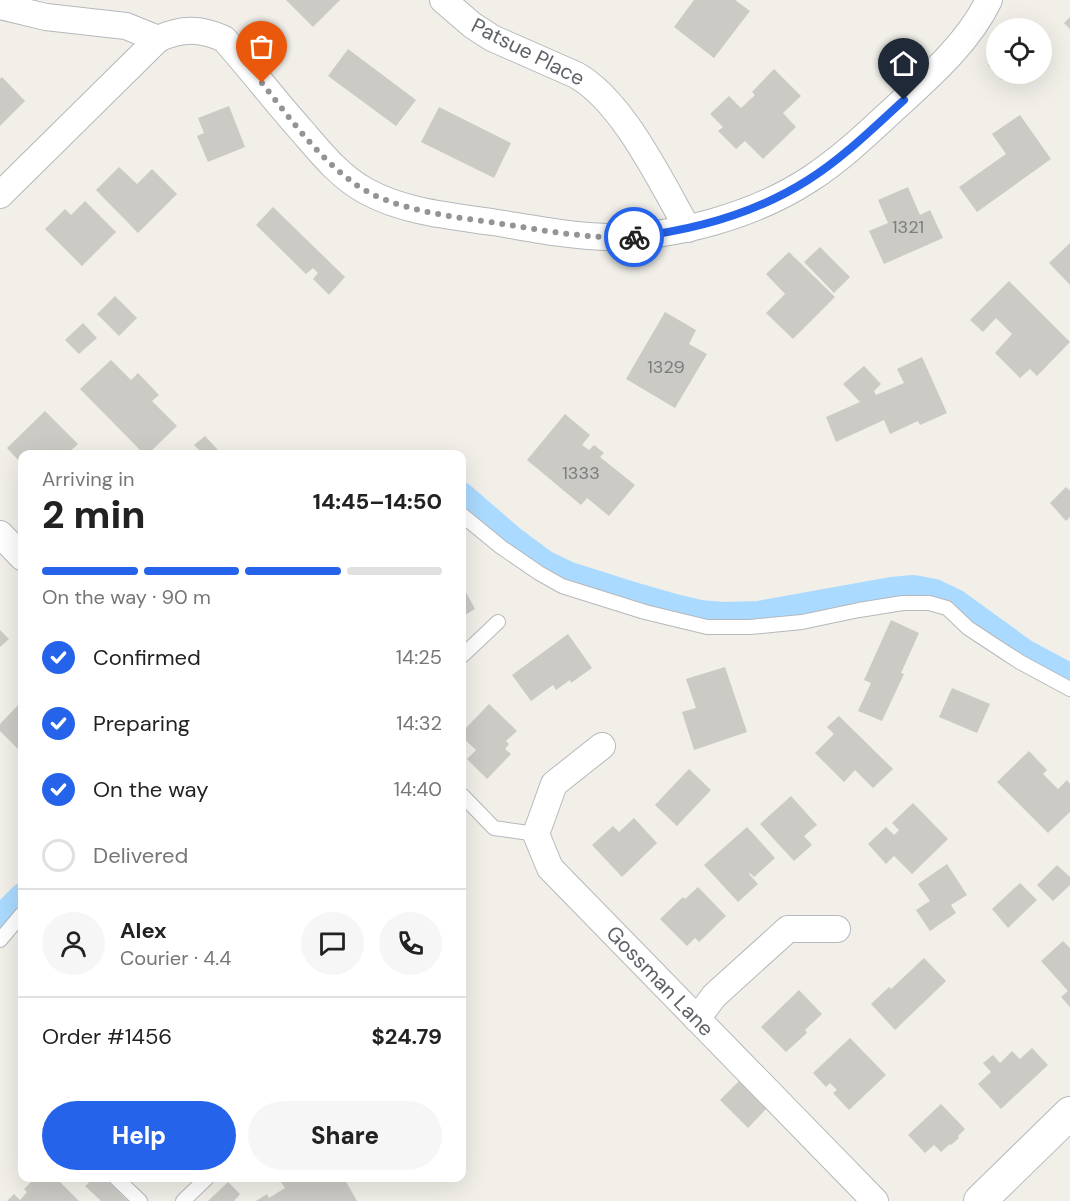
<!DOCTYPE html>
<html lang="en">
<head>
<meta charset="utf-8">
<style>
  :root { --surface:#fff; --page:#f6f6f6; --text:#222; --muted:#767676; --line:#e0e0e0; --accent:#2563eb }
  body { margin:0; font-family:"DM Sans",sans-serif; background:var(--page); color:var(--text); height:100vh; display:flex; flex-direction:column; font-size:22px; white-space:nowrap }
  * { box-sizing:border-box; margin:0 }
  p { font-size:20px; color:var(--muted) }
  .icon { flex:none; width:33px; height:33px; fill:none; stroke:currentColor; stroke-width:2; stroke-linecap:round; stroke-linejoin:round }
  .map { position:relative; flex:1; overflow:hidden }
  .details { position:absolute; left:18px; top:450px; width:448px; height:732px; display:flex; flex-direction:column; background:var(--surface); border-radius:12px; box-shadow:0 6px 24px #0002 }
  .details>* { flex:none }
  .fabs { position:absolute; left:986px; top:18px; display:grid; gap:12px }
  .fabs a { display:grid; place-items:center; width:66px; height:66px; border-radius:50%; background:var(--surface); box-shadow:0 6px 24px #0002; font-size:30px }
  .pin { position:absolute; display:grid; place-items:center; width:51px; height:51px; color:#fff; margin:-62px -26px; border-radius:50% 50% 50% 0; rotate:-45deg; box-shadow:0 0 6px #0007 }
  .pin .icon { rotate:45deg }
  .courier { position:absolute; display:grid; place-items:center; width:60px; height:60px; margin:-30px; border:4px solid #2563eb; border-radius:50%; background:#fff; color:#222; box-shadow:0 2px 8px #0007 }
  .summary em { font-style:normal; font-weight:800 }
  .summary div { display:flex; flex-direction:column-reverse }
  .summary { display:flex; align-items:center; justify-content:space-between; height:102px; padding:0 24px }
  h1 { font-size:39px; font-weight:800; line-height:45px }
  .bar { display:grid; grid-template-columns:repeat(4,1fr); gap:9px 6px; align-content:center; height:72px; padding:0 24px }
  .bar i { height:8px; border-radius:4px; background:var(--line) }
  .bar .active { background:var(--accent) }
  .bar p { grid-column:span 4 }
  .line { display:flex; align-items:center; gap:15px; padding:0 24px; border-top:2px solid var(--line) }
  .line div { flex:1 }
  .round { display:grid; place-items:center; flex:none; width:63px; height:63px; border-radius:32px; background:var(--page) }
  ol { padding:0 24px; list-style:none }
  li { display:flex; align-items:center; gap:18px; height:66px }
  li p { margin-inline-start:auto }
  li .icon { padding:6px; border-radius:50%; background:var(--accent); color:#fff; stroke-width:4 }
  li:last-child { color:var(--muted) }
  li i { width:33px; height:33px; border:3px solid var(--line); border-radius:50% }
  .primary-button { display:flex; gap:12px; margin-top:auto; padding:12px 24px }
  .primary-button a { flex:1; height:69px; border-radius:36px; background:var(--accent); color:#fff; font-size:24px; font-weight:800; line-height:69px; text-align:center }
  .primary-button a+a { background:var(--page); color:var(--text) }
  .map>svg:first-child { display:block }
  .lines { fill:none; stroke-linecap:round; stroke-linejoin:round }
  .canal { stroke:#aadaff; stroke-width:24 }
  .building { fill:#cccac5 }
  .service-casing { stroke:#b5b8bc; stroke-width:16 }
  .minor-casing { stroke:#b5b8bc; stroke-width:28 }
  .tertiary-casing { stroke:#b5b8bc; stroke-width:34 }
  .service { stroke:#fff; stroke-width:14 }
  .minor { stroke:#fff; stroke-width:26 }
  .tertiary { stroke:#fff; stroke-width:32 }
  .done { stroke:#929495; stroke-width:6; stroke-dasharray:0 10.8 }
  .route { stroke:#2563eb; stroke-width:8 }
  .labels { text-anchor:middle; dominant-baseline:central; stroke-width:4.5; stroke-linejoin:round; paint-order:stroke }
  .number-label { font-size:18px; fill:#7a7d7f }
  .street-label { font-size:21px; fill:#5f6368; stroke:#fff }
</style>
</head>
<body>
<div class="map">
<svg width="1070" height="1201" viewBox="0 0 1070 1201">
  <rect width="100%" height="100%" fill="#f1efe8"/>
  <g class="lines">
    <g class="canal">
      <polyline points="462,494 514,539 545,562 570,574 630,593 675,606 700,612 724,614 758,613 891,589 914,587 935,591 956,601 1025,651 1070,675"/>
      <polyline points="0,917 22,895"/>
    </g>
  </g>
  <g class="building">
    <polygon points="286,0 340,0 313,27"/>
    <polygon points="694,0 735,0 750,11 714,58 674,27"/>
    <polygon points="1070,17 1070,29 1064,23"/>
    <polygon points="348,49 416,100 396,126 328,76"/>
    <polygon points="996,57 996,74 1009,74 1002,80 988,65"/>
    <polygon points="774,69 801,96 783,113 796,127 763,159 745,141 736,149 718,131 723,127 710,114 729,96 741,108 755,95 752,92"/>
    <polygon points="2,77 25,101 0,126 0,79"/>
    <polygon points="229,106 245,147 208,162 197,136 204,133 198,118"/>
    <polygon points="439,107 511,143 494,178 421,142"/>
    <polygon points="1020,115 1051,159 977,212 959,187 1006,154 992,134"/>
    <polygon points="119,167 137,184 152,169 177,194 138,233 96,190"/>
    <polygon points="908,187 920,215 930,210 943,238 884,264 869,231 888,223 878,200"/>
    <polygon points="85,201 116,232 82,266 45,229 65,209 71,215"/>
    <polygon points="273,207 345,277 329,295 313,279 318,273 313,268 306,274 256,225"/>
    <polygon points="1070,243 1070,285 1049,263"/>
    <polygon points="820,247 850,277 834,293 804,262"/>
    <polygon points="789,252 835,297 793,339 766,313 785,294 766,274"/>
    <polygon points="1009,281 1070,342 1037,376 1030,369 1020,378 995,353 1012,334 996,318 983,332 970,320"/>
    <polygon points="115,296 137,318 119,336 97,314"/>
    <polygon points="665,312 696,330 689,344 707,354 675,408 626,379"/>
    <polygon points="83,323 97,338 79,354 65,340"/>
    <polygon points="922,357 947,413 920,425 918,421 890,434 884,420 836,442 826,417 860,402 843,384 864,366 881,384 874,391 876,395 904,383 897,369"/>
    <polygon points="111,360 131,380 138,373 159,395 152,401 177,426 148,454 144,454 80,389"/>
    <polygon points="45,411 78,444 67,454 22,454 22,464 7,448"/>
    <polygon points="565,414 590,435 582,445 589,450 594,445 604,453 600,457 635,485 609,516 587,498 581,505 527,460"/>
    <polygon points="205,436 219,451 215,454 203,454 194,445"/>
    <polygon points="1066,487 1070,491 1070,517 1066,521 1050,503"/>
    <polygon points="462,585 475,609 462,617"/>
    <polygon points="891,620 919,633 901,673 904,674 882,721 858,711 871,683 864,680"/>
    <polygon points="0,630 9,639 0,647"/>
    <polygon points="568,634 592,668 571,683 570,680 556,690 553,685 531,701 512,675"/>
    <polygon points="725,667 747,732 694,750 682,712 696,708 686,679"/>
    <polygon points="952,688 990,704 977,733 939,717"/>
    <polygon points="22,701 22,753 0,731 0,724"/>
    <polygon points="489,704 517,731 506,741 509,744 505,749 511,754 487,779 467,759 476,750 462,737 462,732"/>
    <polygon points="839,716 893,769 873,788 855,770 844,782 815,753 834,734 827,727"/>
    <polygon points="1029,751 1047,770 1043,774 1058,789 1067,780 1070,784 1070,812 1048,833 997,782"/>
    <polygon points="689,769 711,790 677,826 655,805"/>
    <polygon points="791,796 817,825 804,836 812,845 794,861 760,824"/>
    <polygon points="913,803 948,839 912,874 894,856 886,864 868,844 886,827 894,835 899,830 892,823"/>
    <polygon points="634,818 657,843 622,877 592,845 613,826 619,832"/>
    <polygon points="747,827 775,858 754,877 750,873 749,874 758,884 738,902 704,865"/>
    <polygon points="947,864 967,895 951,905 956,913 930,931 916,910 930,901 918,884"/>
    <polygon points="1057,865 1070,877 1070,885 1053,901 1037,885"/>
    <polygon points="1020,883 1037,900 1008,928 992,909"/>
    <polygon points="698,887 726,916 699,942 695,938 687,946 660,919 683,897 685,899"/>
    <polygon points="1063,941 1070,948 1070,1007 1061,997 1068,991 1041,961"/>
    <polygon points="924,958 946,981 895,1030 871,1004 889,987 891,989"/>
    <polygon points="799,990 822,1014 805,1030 807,1033 786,1052 761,1027"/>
    <polygon points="850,1038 886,1075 849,1110 833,1093 837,1090 830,1083 826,1087 813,1073"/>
    <polygon points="1032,1048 1048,1065 1001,1109 978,1084 991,1072 983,1063 993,1055 1000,1063 1012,1051 1020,1059"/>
    <polygon points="739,1081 767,1108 748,1128 720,1100"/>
    <polygon points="941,1104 965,1129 958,1136 959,1138 951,1145 950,1144 941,1152 934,1145 925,1153 908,1135"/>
    <polygon points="35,1178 38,1181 42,1178 56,1178 79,1201 7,1201 14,1194 20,1200 27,1192 24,1189"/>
    <polygon points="94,1178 105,1178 128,1201 101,1201 85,1186"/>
    <polygon points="288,1178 296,1178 298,1181 304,1178 344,1178 357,1201 256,1201 267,1194 269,1198 285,1188 281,1182"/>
    <polygon points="228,1182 240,1194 234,1201 208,1201"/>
  </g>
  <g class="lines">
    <g class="service-casing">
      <g id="service">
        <polyline points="462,515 501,547 539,573 562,586 645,612 707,627 750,627 802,622 859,610 903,603 929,603 947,608 968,628 1003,651 1020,662 1070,689"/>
        <polyline points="462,656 498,622"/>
        <polyline points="462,795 494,828 536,834"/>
        <polyline points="0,940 22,914"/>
        <polyline points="116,1178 140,1201"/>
        <polyline points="183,1201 207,1178"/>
      </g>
    </g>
    <g class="minor-casing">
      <g id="minor">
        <path d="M 443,0 L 472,25 L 492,38 L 576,75 C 623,101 661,182 688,229"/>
        <path d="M 0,6 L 46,17 L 126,26 L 158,39 C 181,28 201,28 224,39 C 251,69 275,101 302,131 C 321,153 340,177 366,191 C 404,212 450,216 492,222 C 530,228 568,236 607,237 C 673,238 754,216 810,179 C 841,159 868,133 895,108 C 930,76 968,43 989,0"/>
        <polyline points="0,195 158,39"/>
        <polyline points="0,534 22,557"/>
        <polyline points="602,746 554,784 536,834 550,868 875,1201"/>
        <polyline points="697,1019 714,996 788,929 837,929"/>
      </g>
    </g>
    <g class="tertiary-casing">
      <polyline id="tertiary" points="980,1201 1070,1113"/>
    </g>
    <use href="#service" class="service"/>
    <use href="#minor" class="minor"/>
    <use href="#tertiary" class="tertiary"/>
  </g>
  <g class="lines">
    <path class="done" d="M 262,83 C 289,117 316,155 351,181 C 389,211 456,217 503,224 C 546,231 590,239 634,237"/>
    <path class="route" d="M 634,237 C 695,230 756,213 808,180 C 843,158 873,128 904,100"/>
  </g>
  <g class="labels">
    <g class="number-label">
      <text x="908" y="227">1321</text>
      <text x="666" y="367">1329</text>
      <text x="581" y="473">1333</text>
    </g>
    <g class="street-label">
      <text transform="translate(528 52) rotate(27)">Patsue Place</text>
      <text transform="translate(660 981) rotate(46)">Gossman Lane</text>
    </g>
  </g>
</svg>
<div class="fabs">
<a><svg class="icon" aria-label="locate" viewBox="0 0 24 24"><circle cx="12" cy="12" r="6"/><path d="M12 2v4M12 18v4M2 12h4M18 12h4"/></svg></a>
</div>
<div class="pin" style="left:262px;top:83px;background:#ea580c"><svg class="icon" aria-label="bag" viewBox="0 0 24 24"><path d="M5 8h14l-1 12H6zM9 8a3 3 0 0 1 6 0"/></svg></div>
<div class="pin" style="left:904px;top:100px;background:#1f2937"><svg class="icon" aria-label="home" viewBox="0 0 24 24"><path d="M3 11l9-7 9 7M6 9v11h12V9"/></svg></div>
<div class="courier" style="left:634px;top:237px"><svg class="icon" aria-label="bike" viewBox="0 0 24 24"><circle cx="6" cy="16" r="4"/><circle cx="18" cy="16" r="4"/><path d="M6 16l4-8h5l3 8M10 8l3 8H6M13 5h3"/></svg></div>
<section class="details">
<div class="summary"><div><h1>2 min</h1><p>Arriving in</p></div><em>14:45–14:50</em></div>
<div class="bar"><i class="active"></i><i class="active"></i><i class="active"></i><i></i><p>On the way · 90 m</p></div>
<ol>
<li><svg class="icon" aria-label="check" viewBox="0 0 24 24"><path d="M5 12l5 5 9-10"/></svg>Confirmed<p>14:25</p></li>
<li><svg class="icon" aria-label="check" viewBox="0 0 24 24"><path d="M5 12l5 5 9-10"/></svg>Preparing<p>14:32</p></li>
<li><svg class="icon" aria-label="check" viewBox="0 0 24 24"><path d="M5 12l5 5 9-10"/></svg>On the way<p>14:40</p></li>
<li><i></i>Delivered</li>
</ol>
<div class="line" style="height:108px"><a class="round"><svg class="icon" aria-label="person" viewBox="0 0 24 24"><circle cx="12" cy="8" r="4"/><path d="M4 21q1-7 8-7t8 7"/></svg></a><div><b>Alex</b><p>Courier · 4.4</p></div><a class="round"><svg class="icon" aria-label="chat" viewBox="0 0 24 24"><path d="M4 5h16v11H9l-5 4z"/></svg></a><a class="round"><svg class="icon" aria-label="phone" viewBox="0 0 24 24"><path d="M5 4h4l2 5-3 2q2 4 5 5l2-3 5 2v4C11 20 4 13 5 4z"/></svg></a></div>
<div class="line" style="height:78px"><div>Order #1456</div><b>$24.79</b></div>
<div class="primary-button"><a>Help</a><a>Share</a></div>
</section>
</div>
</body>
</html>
